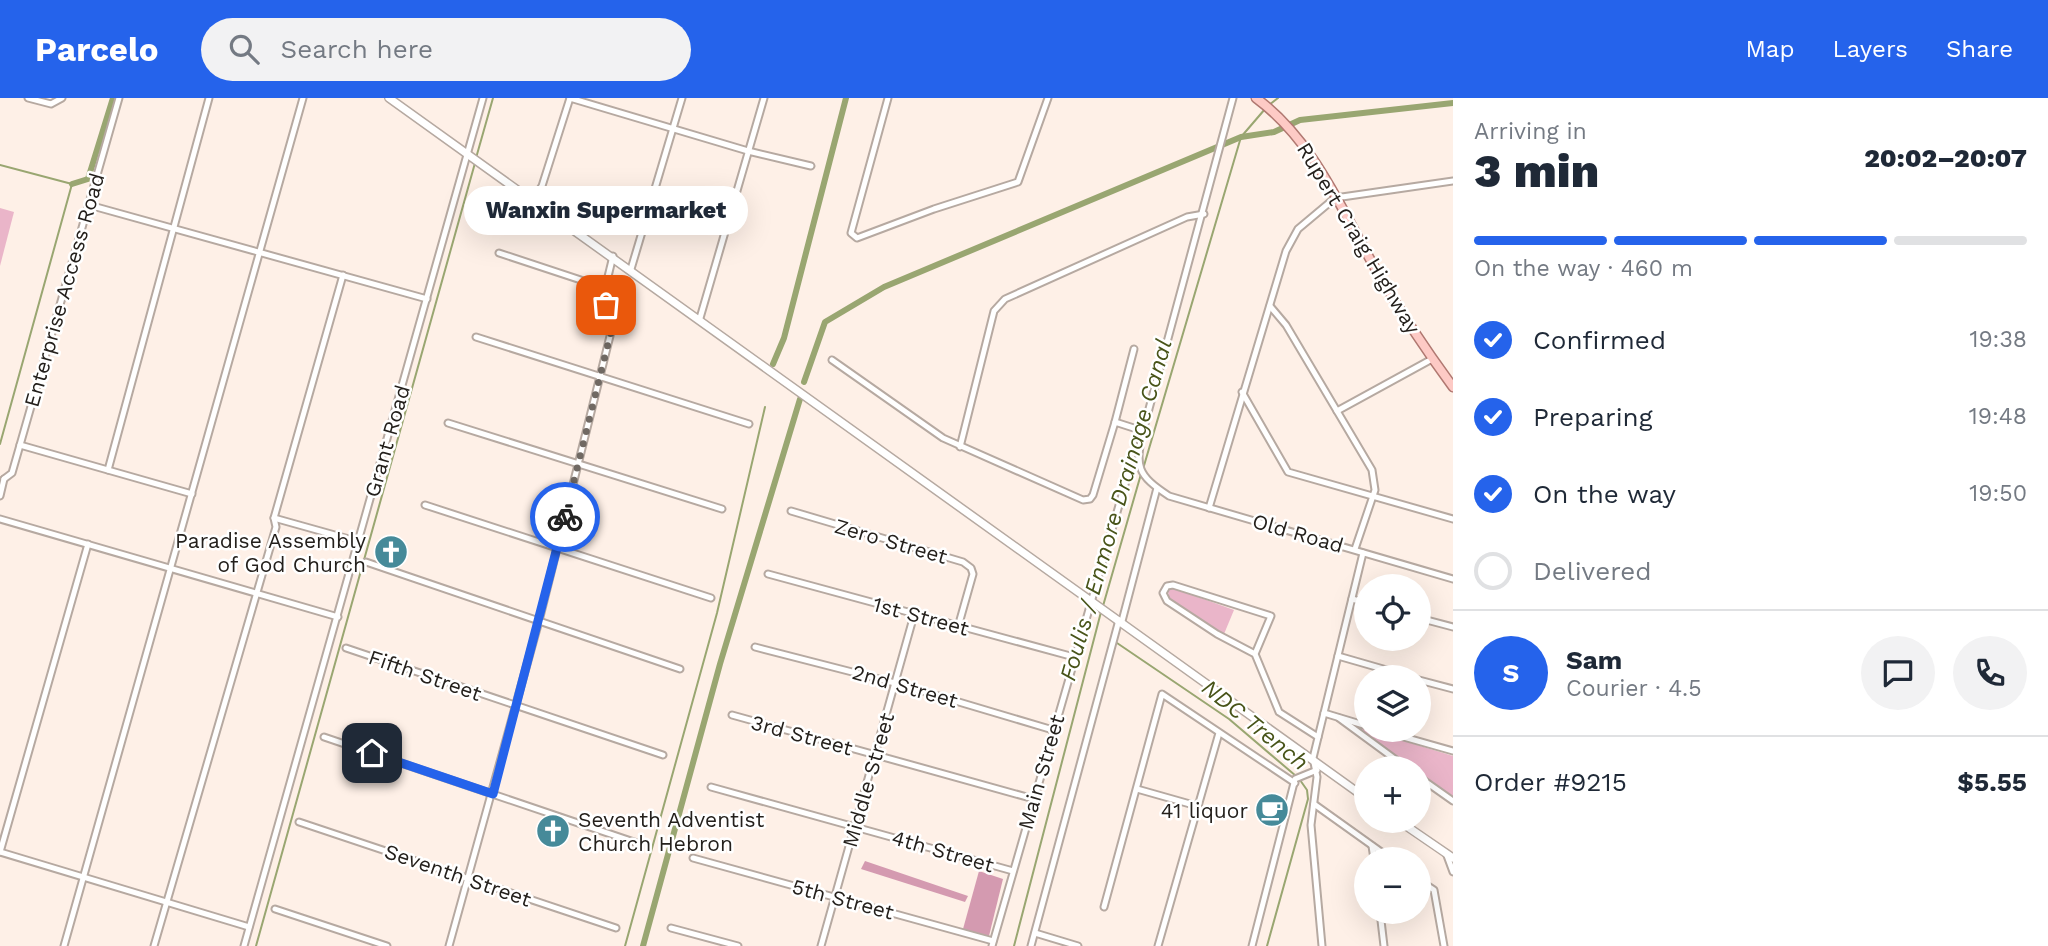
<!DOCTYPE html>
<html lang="en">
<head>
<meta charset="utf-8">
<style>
  :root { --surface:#fff; --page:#f2f2f3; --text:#1f2937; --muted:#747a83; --line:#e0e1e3; --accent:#2563eb }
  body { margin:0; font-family:"Work Sans",sans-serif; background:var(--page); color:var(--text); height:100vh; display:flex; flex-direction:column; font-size:26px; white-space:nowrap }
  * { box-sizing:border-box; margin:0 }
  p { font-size:23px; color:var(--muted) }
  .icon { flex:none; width:38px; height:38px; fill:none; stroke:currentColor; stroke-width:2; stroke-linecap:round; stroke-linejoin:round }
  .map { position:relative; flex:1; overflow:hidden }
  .panel { display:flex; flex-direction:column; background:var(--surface); width:595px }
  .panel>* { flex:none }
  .controls { position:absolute; left:1354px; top:476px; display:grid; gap:14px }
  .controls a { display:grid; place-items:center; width:77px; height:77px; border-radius:50%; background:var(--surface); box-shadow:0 7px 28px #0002; font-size:35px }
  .pin { position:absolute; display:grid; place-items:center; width:60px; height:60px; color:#fff; margin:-30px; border-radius:14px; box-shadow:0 4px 10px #0006 }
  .courier { position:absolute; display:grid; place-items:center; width:70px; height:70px; margin:-35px; border:5px solid #2563eb; border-radius:50%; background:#fff; color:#222; box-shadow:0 2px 9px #0007 }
  .bubble { position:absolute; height:49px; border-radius:24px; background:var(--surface); box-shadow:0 7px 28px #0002; font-size:23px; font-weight:800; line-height:49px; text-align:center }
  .head em { font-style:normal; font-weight:800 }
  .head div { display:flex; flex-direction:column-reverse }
  .head { display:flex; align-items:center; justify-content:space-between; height:119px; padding:0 21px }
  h1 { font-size:46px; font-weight:800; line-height:52px }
  .bar { display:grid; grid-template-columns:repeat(4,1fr); gap:10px 7px; align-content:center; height:84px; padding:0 21px }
  .bar i { height:9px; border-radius:5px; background:var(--line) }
  .bar .active { background:var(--accent) }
  .bar p { grid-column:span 4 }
  .line { display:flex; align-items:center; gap:18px; padding:0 21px; border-top:2px solid var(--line) }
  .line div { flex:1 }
  .round { display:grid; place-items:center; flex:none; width:74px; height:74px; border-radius:37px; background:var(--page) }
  ol { padding:0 21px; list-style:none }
  li { display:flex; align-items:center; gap:21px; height:77px }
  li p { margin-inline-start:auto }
  li .icon { padding:7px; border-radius:50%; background:var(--accent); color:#fff; stroke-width:4 }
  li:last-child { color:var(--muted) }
  li i { width:38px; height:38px; border:4px solid var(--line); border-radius:50% }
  header { display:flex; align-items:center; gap:42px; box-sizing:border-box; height:98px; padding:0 35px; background:var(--accent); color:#fff }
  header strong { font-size:33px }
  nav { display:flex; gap:38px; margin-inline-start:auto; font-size:24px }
  .search { width:490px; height:63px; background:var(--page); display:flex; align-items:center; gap:18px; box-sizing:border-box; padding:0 24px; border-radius:38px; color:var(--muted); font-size:26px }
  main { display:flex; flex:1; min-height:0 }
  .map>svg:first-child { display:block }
  .green { fill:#eab5c9 }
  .forest { fill:#d49ab0 }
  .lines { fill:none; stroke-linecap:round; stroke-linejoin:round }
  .stream { stroke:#99a671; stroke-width:2 }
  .canal { stroke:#99a671; stroke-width:6 }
  .minor-casing { stroke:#b6a9a1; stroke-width:9 }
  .secondary-casing { stroke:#b6a9a1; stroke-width:10 }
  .primary-casing { stroke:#b07871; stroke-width:11 }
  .minor { stroke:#fff; stroke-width:5 }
  .secondary { stroke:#fff; stroke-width:7 }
  .primary { stroke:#fdcac5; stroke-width:8 }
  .done { stroke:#706963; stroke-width:7; stroke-dasharray:0 12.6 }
  .route { stroke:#2563eb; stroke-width:9 }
  .labels { text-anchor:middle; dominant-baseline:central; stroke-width:5; stroke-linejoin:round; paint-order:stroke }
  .street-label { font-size:21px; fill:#24201c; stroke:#fff }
  .poi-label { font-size:21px; fill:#24201c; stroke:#fff; text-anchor:end }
  .water-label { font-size:23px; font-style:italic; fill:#485419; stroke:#fff }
</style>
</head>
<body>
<header>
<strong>Parcelo</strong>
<div class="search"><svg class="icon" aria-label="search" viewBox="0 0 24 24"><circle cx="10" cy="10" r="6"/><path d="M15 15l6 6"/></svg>Search here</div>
<nav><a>Map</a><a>Layers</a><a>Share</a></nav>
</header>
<main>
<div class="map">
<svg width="1453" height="848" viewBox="0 0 1453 848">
  <rect width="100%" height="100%" fill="#fef0e7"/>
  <g class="green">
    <polygon points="665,99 688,106 684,122 659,116"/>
    <polygon points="0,110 14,114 0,168"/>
    <polygon points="1173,490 1234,512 1224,536 1169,500 1168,493"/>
    <polygon points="1355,628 1453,658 1453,699 1419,675 1419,670 1413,670"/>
  </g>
  <g class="forest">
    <polygon points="865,763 968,798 965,804 861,771"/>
    <polygon points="979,773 1003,781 989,838 963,831"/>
  </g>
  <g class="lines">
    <g class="stream">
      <polyline points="1269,7 1278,0"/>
      <polyline points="476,60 493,0"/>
      <polyline points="0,67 72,86 0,346"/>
      <polyline points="1143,371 1241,39 1265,11"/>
      <polyline points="1103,508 1141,376"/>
      <polyline points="1117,545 1229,621 1296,678"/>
      <polyline points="256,848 475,65"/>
      <polyline points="625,848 717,515 765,309"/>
      <polyline points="1014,848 1101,514"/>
      <polyline points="1267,848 1308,701 1307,692 1300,682"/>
    </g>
    <g class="canal">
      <polyline points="72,86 88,81 113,0"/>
      <polyline points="773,266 784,240 846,0"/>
      <polyline points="804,284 825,224 884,189 1241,39 1274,34 1300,22 1453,5"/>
      <polyline points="643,848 720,566 800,301"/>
    </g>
    <g class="minor-casing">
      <g id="minor">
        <polyline points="28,0 51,6 62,0"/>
        <polyline points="570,0 748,53 811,68"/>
        <polyline points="888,0 851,135 857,140 934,111 1018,84 1048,0"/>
        <path d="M 1233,0 L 1143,333 C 1135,369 1137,377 1169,398 L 1453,481"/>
        <polyline points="532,103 542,88 570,0"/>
        <polyline points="89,107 427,201"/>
        <polyline points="499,155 605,190"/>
        <polyline points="631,171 682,0"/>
        <polyline points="1270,208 1286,227 1372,372 1375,392 1355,451"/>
        <polyline points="700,220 764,0"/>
        <polyline points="476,239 749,326"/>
        <polyline points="832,262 943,340 1083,402 1090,401 1093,397 1115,324 1143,333"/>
        <polyline points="1242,294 1288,374 1453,421"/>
        <polyline points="1337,313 1432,261"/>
        <polyline points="1115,324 1134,251"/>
        <polyline points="448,325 722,411"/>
        <polyline points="20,347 192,396"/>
        <polyline points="960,349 994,213 1005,201 1187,119 1204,116"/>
        <polyline points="108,372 209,0"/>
        <polyline points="4,381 12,375 20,347 119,0"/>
        <polyline points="0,398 4,381"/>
        <polyline points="425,407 711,500"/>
        <polyline points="1209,410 1286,153 1298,131 1335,100 1453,83"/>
        <polyline points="791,413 963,464 971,470 973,476 958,529"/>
        <polyline points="274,420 349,441"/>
        <polyline points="0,421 338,519"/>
        <polyline points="366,464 680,571"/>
        <polyline points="768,476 1074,559"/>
        <polyline points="1352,501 1367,505"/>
        <polyline points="1419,520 1453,529"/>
        <polyline points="1122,523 1157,390"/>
        <polyline points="755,549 895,585 1053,632"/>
        <polyline points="346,550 663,657"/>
        <polyline points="1255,556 1271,518 1173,487 1167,488 1163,495 1167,503 1217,536 1255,556 1279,614 1318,639"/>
        <polyline points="1338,558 1411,579"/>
        <polyline points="1419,582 1453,591"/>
        <polyline points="1324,615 1367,628"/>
        <polyline points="732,617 1034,701"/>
        <polyline points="1339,620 1407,670"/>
        <polyline points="1379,632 1453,653"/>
        <polyline points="324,639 637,745"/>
        <polyline points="1419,679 1453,703"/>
        <polyline points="711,689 1013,773"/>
        <polyline points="1137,691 1197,708"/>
        <polyline points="1314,706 1391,761"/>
        <polyline points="299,724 616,830"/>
        <polyline points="1372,748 1374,761"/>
        <polyline points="0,754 88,446"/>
        <polyline points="0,754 249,829"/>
        <polyline points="1446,755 1453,774"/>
        <polyline points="693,760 993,843"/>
        <polyline points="1419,782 1434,792 1444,848"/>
        <polyline points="1104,809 1162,596 1295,685"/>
        <polyline points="275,811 387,848"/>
        <polyline points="1380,814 1384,848"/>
        <polyline points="671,830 738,848"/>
        <polyline points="1035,835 1078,848"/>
        <polyline points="64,848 303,0"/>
        <polyline points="154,848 276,429 274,420 343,177"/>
        <polyline points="244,848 483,0"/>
        <polyline points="449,848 539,523 612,230 604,195 613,158"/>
        <polyline points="821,848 914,517"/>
        <polyline points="992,848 1128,376 1137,362"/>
        <polyline points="1031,848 1119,522"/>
        <polyline points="1158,848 1219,635"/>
        <polyline points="1252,848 1295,681 1317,672"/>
        <polyline points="1322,848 1311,727 1317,679 1313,660 1363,455"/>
      </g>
    </g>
    <g class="secondary-casing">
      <g id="secondary">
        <polyline points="389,0 1367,701"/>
        <polyline points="1399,723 1453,760"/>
      </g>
    </g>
    <g class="primary-casing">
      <path id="primary" d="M 1256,0 C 1317,45 1344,119 1382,182 C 1404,219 1428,255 1453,289"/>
    </g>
    <use href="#minor" class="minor"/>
    <use href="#secondary" class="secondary"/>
    <use href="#primary" class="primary"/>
  </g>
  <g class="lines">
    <polyline class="done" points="565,419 612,230 606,207"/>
    <polyline class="route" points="372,655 493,696 565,419"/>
  </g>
  <defs>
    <g id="church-disc" transform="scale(1.75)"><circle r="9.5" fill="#468a99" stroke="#fff"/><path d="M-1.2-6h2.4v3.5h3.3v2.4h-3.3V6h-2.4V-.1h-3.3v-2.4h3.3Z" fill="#fff"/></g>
    <g id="cafe-disc" transform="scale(1.75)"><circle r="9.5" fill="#468a99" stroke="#fff"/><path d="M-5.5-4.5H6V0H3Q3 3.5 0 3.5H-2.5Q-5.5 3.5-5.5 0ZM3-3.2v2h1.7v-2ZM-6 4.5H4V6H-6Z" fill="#fff"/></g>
  </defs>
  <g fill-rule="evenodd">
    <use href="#church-disc" x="391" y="454"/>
    <use href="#cafe-disc" x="1272" y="712"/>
    <use href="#church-disc" x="553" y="733"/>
  </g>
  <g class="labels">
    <g class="street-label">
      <text transform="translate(1359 140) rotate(59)">Rupert Craig Highway</text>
      <text transform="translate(64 192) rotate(-74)">Enterprise Access Road</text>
      <text transform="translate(387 343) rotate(-74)">Grant Road</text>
      <text transform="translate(1298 435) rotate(16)">Old Road</text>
      <text transform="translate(891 443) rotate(16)">Zero Street</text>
      <text transform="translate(921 518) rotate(15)">1st Street</text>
      <text transform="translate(425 577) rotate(19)">Fifth Street</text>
      <text transform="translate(905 588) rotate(16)">2nd Street</text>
      <text transform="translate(802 637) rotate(15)">3rd Street</text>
      <text transform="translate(1041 674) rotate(-74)">Main Street</text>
      <text transform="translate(868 682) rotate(-74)">Middle Street</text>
      <text transform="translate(943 753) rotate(16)">4th Street</text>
      <text transform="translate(458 777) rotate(19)">Seventh Street</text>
      <text transform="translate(843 801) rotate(15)">5th Street</text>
    </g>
    <g class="poi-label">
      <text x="366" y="442">Paradise Assembly<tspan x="366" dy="24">of God Church</tspan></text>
      <text x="1248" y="712">41 liquor</text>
      <text x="578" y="721" text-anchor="start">Seventh Adventist<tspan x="578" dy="24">Church Hebron</tspan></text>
    </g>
    <g class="water-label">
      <text transform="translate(1116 412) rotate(-74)">Foulis / Enmore Drainage Canal</text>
      <text transform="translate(1255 627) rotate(39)">NDC Trench</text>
    </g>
  </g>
</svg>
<div class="controls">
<a><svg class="icon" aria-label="locate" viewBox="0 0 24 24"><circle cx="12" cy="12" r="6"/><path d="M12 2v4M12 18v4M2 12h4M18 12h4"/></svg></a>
<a><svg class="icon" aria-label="layers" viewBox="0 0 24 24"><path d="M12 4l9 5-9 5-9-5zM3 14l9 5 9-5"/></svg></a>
<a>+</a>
<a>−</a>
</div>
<div class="pin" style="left:606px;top:207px;background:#ea580c"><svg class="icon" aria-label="bag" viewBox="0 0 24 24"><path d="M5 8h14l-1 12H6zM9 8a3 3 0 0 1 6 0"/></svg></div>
<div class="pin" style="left:372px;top:655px;background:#1f2937"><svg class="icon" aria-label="home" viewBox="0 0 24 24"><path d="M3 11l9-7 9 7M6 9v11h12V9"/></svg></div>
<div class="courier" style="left:565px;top:419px"><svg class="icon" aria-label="bike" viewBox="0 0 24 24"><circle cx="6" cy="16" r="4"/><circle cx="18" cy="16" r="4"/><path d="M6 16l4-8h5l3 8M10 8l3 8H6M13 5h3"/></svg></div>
<div class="bubble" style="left:464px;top:88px;width:284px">Wanxin Supermarket</div>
</div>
<section class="panel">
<div class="head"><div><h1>3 min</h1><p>Arriving in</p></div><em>20:02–20:07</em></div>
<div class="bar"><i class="active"></i><i class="active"></i><i class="active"></i><i></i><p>On the way · 460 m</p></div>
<ol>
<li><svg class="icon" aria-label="check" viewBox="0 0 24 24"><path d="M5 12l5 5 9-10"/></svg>Confirmed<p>19:38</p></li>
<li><svg class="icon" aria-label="check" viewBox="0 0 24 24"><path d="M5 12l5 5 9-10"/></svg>Preparing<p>19:48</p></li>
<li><svg class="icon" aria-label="check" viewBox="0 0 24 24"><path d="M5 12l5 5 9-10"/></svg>On the way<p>19:50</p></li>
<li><i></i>Delivered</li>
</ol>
<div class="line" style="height:126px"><b class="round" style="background:var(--accent);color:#fff">S</b><div><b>Sam</b><p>Courier · 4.5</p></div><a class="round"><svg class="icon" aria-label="chat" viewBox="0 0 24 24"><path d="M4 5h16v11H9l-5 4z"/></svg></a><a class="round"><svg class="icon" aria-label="phone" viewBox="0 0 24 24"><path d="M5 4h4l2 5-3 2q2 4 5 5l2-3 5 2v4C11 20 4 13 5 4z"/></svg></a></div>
<div class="line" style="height:91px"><div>Order #9215</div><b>$5.55</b></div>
</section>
</main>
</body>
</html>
